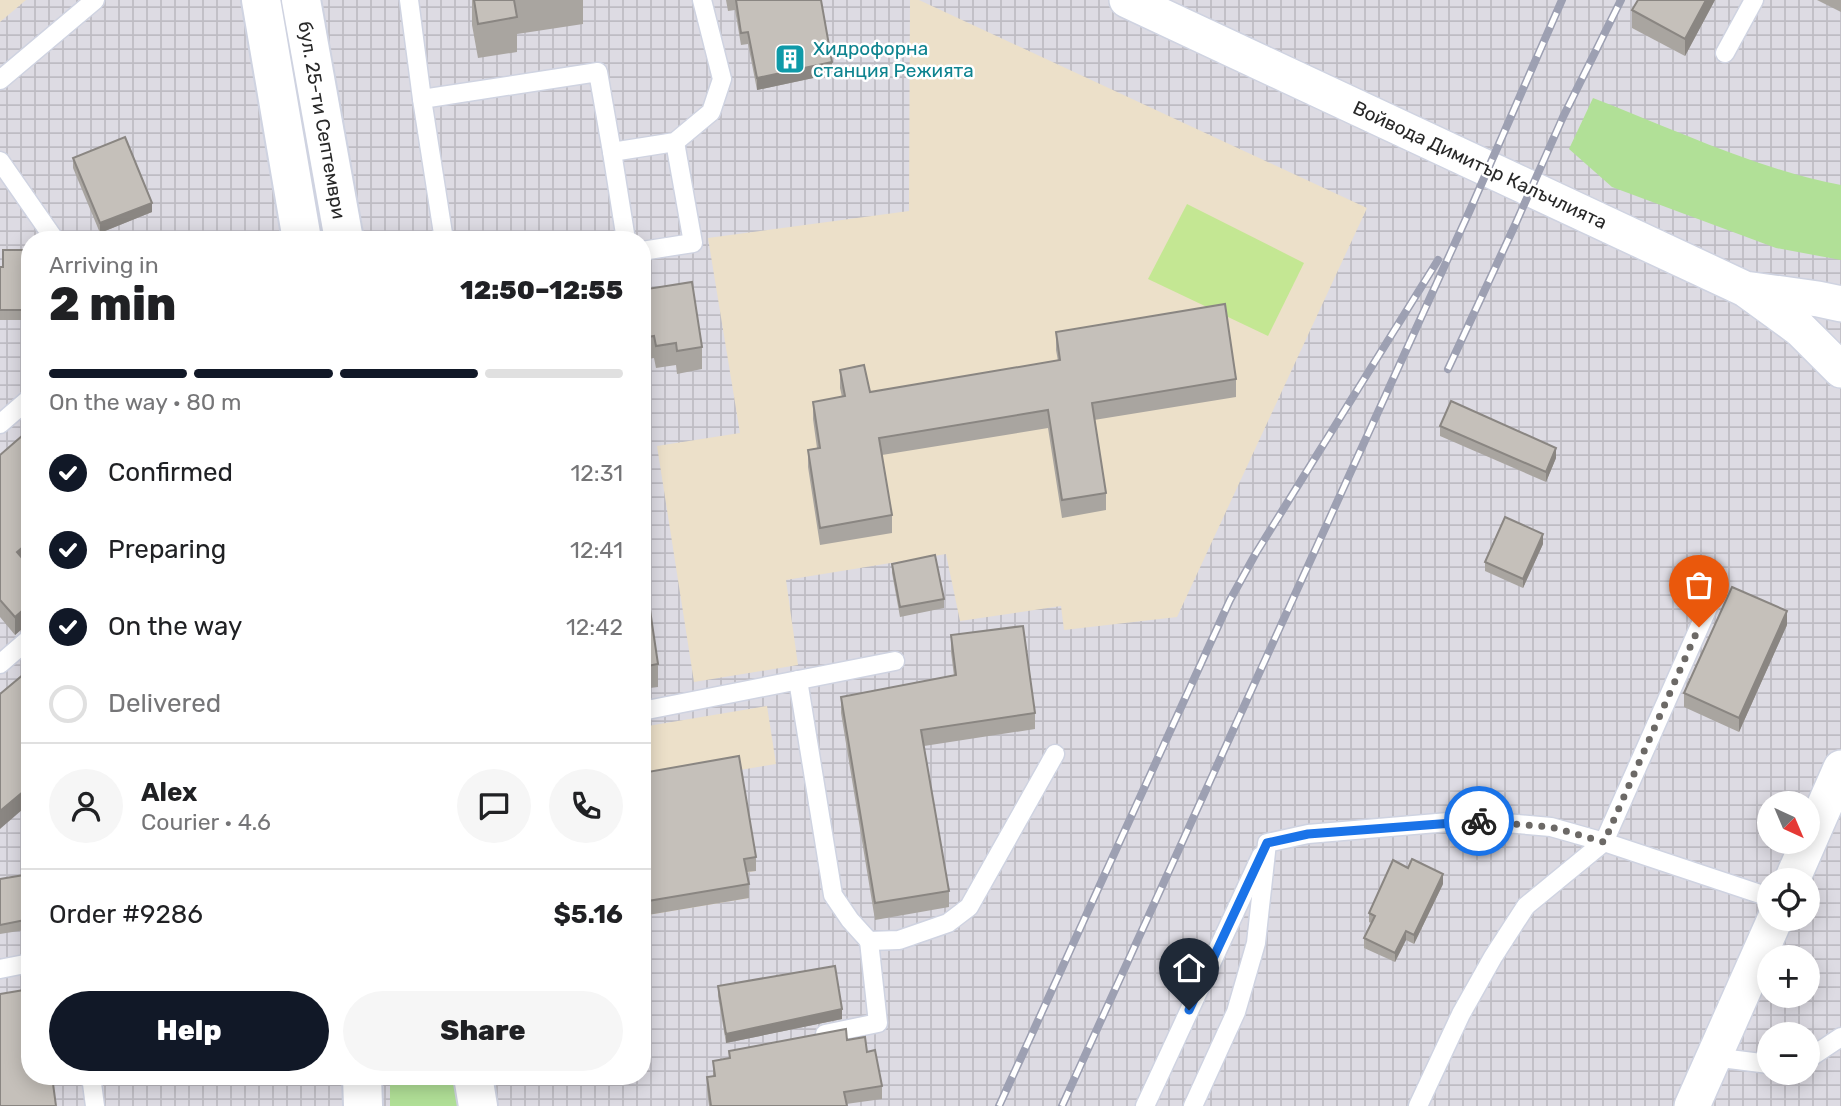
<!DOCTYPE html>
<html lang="en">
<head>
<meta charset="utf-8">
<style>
  :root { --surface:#fff; --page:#f6f6f6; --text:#202124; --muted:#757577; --line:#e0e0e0; --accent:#111827 }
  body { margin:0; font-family:Rubik,sans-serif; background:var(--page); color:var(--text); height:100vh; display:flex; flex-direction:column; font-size:26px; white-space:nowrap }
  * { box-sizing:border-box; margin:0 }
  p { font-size:23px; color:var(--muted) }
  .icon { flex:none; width:38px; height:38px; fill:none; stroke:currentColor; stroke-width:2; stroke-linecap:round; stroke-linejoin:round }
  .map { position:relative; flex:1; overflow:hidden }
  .side { position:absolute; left:21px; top:231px; width:630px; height:854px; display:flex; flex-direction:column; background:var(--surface); border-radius:28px; box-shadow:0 4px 18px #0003 }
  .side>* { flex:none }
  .needle { width:46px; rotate:136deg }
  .tools { position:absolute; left:1757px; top:791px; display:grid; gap:14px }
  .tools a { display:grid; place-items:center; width:63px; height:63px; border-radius:50%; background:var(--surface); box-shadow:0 4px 18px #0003; font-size:35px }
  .pin { position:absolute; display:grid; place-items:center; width:60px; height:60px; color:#fff; margin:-72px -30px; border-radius:50% 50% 50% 0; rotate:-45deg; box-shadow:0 0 7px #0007 }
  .pin .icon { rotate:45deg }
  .courier { position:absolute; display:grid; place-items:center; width:70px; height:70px; margin:-35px; border:5px solid #1a73e8; border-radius:50%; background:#fff; color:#222; box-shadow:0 2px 9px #0007 }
  .summary em { font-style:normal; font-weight:800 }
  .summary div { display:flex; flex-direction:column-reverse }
  .summary { display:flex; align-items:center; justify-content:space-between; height:119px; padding:0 28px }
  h1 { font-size:46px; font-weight:800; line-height:52px }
  .bar { display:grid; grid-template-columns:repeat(4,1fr); gap:10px 7px; align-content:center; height:84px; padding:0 28px }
  .bar i { height:9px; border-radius:5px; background:var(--line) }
  .bar .selected { background:var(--accent) }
  .bar p { grid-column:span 4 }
  .line { display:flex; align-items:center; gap:18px; padding:0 28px; border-top:2px solid var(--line) }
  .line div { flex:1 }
  .round { display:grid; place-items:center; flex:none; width:74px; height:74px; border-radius:37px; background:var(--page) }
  ol { padding:0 28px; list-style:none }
  li { display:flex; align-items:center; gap:21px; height:77px }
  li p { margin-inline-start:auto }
  li .icon { padding:7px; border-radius:50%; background:var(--accent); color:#fff; stroke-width:4 }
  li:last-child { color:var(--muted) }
  li i { width:38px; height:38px; border:4px solid var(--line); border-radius:50% }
  .cta { display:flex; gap:14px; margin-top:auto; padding:14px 28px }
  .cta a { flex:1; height:80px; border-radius:42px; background:var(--accent); color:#fff; font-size:28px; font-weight:800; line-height:80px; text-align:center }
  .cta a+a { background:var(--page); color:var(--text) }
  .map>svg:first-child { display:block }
  .industrial { fill:url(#industrial-grid); fill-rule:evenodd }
  .education { fill:#ece0c9 }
  .green { fill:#b1e097 }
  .pitch { fill:#c4e793 }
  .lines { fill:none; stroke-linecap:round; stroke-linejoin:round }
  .lane-casing { stroke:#cfd3e1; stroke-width:21 }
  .street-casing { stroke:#cfd3e1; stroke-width:38 }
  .secondary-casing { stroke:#cfd3e1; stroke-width:42 }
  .lane { stroke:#fff; stroke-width:18 }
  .street { stroke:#fff; stroke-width:35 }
  .secondary { stroke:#fff; stroke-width:38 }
  .rail-casing { stroke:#9da0b2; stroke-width:8 }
  .rail { stroke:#fff; stroke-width:5; stroke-dasharray:16; stroke-linecap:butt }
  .wall { fill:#a9a5a0 }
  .shaded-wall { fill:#8a8682 }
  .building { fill:#c5c0ba; stroke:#8a8682; stroke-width:2 }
  .done { stroke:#6c6966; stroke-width:7; stroke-dasharray:0 12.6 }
  .route { stroke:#1a73e8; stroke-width:9 }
  .labels { text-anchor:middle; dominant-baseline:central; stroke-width:5; stroke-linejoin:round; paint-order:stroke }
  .culture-label { font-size:19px; fill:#0d838f; stroke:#fff; text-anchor:start }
  .street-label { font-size:19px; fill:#282828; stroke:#fff }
</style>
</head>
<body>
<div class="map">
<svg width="1841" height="1106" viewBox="0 0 1841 1106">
  <defs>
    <pattern id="industrial-grid" width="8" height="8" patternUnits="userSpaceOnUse" patternTransform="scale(1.75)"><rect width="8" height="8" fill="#dddbe3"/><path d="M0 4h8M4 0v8" fill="none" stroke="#bebcc3"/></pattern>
  </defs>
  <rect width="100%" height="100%" fill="#eae3da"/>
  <path class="industrial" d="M 0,0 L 1841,0 L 1841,1106 L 0,1106 ZM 30,240 L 642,240 L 642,1076 L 30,1076 ZM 1769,803 L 1808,803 L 1808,842 L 1769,842 ZM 1769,880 L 1808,880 L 1808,919 L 1769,919 ZM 1769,957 L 1808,957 L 1808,996 L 1769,996 ZM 1769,1034 L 1808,1034 L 1808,1073 L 1769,1073 Z"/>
  <g class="education">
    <polygon points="0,0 26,0 0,22"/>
    <polygon points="910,0 919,0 1367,208 1177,617 1064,630 1061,606 960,621 946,554 786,580 798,665 694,682 657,446 740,433 708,238 909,211"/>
    <polygon points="767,706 776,764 740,770 756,871 744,873 749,898 642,916 642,727"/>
  </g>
  <g class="green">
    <path d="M 1593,98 C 1674,129 1756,169 1841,185 L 1841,260 L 1776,248 L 1612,187 L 1569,149 Z"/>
    <polygon points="390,1076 457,1076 462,1106 390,1106"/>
  </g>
  <polygon class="pitch" points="1187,204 1304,263 1268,336 1148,279"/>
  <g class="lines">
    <g class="lane-casing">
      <g id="lane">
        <polyline points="409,0 422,99"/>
        <polyline points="1725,53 1754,0"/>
        <polyline points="0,80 95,0"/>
        <polyline points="612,152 626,240"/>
        <polyline points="0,161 55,240"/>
        <polyline points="444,240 422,99 598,72 612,152 675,142 711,112 722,79 702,0"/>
        <polyline points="642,251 693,243 675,142"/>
        <polyline points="0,424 30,398"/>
        <polyline points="0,664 30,638"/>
        <polyline points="798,680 833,895 850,920 869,941 899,940 948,923 969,907 1055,754"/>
        <polyline points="642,711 895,661"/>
        <polyline points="0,969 30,963"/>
        <polyline points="825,1034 878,1023 869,941"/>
        <polyline points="1713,1057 1769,1064"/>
        <polyline points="1808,1059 1841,1037"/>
        <polyline points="91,1076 95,1106"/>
        <polyline points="1145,1106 1261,856"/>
        <polyline points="1193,1106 1236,1012 1256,943 1267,843 1308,834 1472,820 1551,827 1604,842 1769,897"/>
        <polyline points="1418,1106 1461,1014 1493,957 1526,906 1604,842 1710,603"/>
      </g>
    </g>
    <g class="street-casing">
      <g id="street">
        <polyline points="1127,0 1745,289 1818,299 1841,304"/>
        <polyline points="1748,291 1800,329 1841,370"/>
        <polyline points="1792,880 1841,768"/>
        <polyline points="1692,1106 1775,919"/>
      </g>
    </g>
    <g class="secondary-casing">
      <g id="secondary">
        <polyline points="261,0 302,240"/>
        <polyline points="301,0 344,240"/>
        <polyline points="362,1076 363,1106"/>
        <polyline points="473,1076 478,1106"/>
      </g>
    </g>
    <use href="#lane" class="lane"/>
    <use href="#street" class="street"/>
    <use href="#secondary" class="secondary"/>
    <g class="rail-casing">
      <g id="rail">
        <polyline points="1448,369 1515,225 1563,117 1621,0"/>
        <polyline points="999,1106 1230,600 1256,553 1438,260"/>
        <polyline points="1062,1106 1470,210 1562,0"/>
      </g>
    </g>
    <use href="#rail" class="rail"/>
  </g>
  <g class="wall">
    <polygon points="472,0 583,0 583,24 517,34 517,52 478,58 472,25"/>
    <polygon points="726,0 821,0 832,74 757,90 748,44 741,45 735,10 728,11"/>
    <polygon points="1715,0 1685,56 1632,28 1632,10"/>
    <polygon points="1817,0 1841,0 1841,12"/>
    <polygon points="73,158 152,212 100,233 73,168"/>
    <polygon points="30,250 29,320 0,320 0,267 3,267"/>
    <polygon points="642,293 702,347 702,369 677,374 676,365 656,368 654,358 642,360"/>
    <polygon points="1056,332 1236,379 1236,397 1094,420 1106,493 1106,510 1062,518 1048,428 882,455 892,515 892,533 820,545 808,467 808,450 817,448 813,419 813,402 842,397 840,388 840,370 870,392 1058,361 1056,350"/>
    <polygon points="1440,426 1556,458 1546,482 1440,436"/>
    <polygon points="0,455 30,559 25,562 30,567 30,622 15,635 0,617"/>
    <polygon points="1543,544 1523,588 1485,571 1485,562"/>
    <polygon points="642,556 658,664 658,687 642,689"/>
    <polygon points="892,564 944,599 944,608 900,617 892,573"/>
    <polygon points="1787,625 1739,732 1684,707 1684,693"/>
    <polygon points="951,635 1035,713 1035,729 924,746 949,891 949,907 875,920 841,713 841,697 954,676 951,652"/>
    <polygon points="642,773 756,857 756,871 747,872 749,884 749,898 642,916"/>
    <polygon points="30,874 30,926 25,926 25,930 0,934 0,879"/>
    <polygon points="1443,884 1414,944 1406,940 1395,962 1364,948 1364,938 1371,923 1369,922 1369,913"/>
    <polygon points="718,986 842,1019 726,1043 718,996"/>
    <polygon points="847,1040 867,1052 882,1086 882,1099 846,1104 847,1106 709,1106 707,1090 707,1077 713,1076 713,1061 729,1058 729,1051"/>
    <polygon points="170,1076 190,1076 170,1079"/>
  </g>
  <g class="shaded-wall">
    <polygon points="1706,0 1715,0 1685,56 1685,39"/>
    <polygon points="832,62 832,74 757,90 757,78"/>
    <polygon points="152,203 152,212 100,233 100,223"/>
    <polygon points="1556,448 1556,458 1546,482 1546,472"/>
    <polygon points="1543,534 1543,544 1523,588 1523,579"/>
    <polygon points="30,541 30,559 17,570 17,552"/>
    <polygon points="30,604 30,622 15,635 15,617"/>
    <polygon points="1787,611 1787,625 1739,732 1739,718"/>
    <polygon points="30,786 30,803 0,829 0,811"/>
    <polygon points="1443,874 1443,884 1414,944 1414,935"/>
    <polygon points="1406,931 1406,940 1395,962 1395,953"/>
    <polygon points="842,1009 842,1019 726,1043 726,1034"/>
  </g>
  <g class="building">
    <polygon points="474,0 514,0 517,17 478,24"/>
    <polygon points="736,0 821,0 832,62 757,78 748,32 741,33"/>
    <polygon points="1638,0 1706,0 1685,39 1632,10"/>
    <polygon points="125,137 152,203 100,223 73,158"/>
    <polygon points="3,250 30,250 29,310 0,310 0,267 3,267"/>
    <polygon points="692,282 702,347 677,351 676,343 656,346 654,336 642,338 642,293 647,292 647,289"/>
    <polygon points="1225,304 1236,379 1092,403 1106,493 1062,500 1048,410 879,438 892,515 820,528 808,450 820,448 813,402 845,396 840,370 864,365 870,392 1060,360 1056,332"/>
    <polygon points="1451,401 1556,448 1546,472 1440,426"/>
    <polygon points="30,429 30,541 17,552 30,567 30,604 15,617 0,600 0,455"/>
    <polygon points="1505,517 1543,534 1523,579 1485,562"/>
    <polygon points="935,555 944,599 900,607 892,564"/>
    <polygon points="642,556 658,664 642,667"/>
    <polygon points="1732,587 1787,611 1739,718 1684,693"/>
    <polygon points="1023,626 1035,713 921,730 949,891 875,903 841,697 956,675 951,635"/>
    <polygon points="30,669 30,786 0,811 0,694"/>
    <polygon points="739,756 756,857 744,859 749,884 642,902 642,773"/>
    <polygon points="1412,859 1443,874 1414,935 1406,931 1395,953 1364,938 1375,916 1369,913 1393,860 1408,868"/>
    <polygon points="30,874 30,916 24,917 25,920 0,925 0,879"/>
    <polygon points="835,966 842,1009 726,1034 718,986"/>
    <polygon points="30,989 30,1076 52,1076 56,1106 0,1106 0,994"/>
    <polygon points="846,1029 847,1040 865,1037 867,1052 875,1050 882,1086 844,1092 847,1106 711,1106 707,1077 715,1076 713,1061 730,1058 729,1051"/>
  </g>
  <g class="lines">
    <polyline class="done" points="1479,821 1551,827 1604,842 1699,627"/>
    <polyline class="route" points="1189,1010 1267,843 1308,834 1479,821"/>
  </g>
  <defs>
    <g id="building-square" transform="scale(1.575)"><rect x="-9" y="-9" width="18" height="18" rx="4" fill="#0f9aa8" stroke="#fff"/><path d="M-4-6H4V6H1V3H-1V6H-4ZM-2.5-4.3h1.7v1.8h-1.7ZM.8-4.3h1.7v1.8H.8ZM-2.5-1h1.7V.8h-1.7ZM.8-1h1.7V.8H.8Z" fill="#fff"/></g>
  </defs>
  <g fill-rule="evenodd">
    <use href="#building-square" x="790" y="59"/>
  </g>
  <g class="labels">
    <g class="culture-label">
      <text x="813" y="48">Хидрофорна<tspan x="813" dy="22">станция Режията</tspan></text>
    </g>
    <g class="street-label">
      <text transform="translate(322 120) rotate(80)">бул. 25-ти Септември</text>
      <text transform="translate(1480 165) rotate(25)">Войвода Димитър Калъчлията</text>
    </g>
  </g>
</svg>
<div class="tools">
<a><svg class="needle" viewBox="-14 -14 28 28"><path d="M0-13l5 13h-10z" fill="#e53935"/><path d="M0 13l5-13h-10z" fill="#757577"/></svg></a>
<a><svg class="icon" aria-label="locate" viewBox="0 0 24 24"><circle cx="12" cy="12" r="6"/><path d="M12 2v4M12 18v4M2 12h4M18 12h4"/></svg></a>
<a>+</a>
<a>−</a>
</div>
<div class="pin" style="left:1699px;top:627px;background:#ea580c"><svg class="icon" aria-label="bag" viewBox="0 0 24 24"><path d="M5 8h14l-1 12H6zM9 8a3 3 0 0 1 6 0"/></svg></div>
<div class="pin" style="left:1189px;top:1010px;background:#1f2937"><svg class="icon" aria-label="home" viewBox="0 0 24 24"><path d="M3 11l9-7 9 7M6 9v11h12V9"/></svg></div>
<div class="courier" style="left:1479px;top:821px"><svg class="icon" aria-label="bike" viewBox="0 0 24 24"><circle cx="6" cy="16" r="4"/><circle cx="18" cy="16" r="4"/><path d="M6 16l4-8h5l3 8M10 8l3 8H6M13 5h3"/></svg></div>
<section class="side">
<div class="summary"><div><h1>2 min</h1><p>Arriving in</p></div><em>12:50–12:55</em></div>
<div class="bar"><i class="selected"></i><i class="selected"></i><i class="selected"></i><i></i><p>On the way · 80 m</p></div>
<ol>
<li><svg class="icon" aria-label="check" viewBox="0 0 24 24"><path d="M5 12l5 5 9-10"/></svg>Confirmed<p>12:31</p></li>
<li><svg class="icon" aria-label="check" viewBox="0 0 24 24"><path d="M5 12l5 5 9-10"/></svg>Preparing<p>12:41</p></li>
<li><svg class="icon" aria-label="check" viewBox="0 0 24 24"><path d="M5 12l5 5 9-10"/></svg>On the way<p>12:42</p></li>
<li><i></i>Delivered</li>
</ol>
<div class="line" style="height:126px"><a class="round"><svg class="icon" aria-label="person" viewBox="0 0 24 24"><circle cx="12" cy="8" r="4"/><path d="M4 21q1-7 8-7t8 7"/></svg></a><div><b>Alex</b><p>Courier · 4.6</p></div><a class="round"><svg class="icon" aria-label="chat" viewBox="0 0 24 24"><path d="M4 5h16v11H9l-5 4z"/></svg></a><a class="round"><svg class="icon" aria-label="phone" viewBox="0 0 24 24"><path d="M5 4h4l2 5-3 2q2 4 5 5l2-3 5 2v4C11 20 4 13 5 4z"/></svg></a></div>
<div class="line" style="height:91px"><div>Order #9286</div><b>$5.16</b></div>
<div class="cta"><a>Help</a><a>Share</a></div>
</section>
</div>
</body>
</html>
